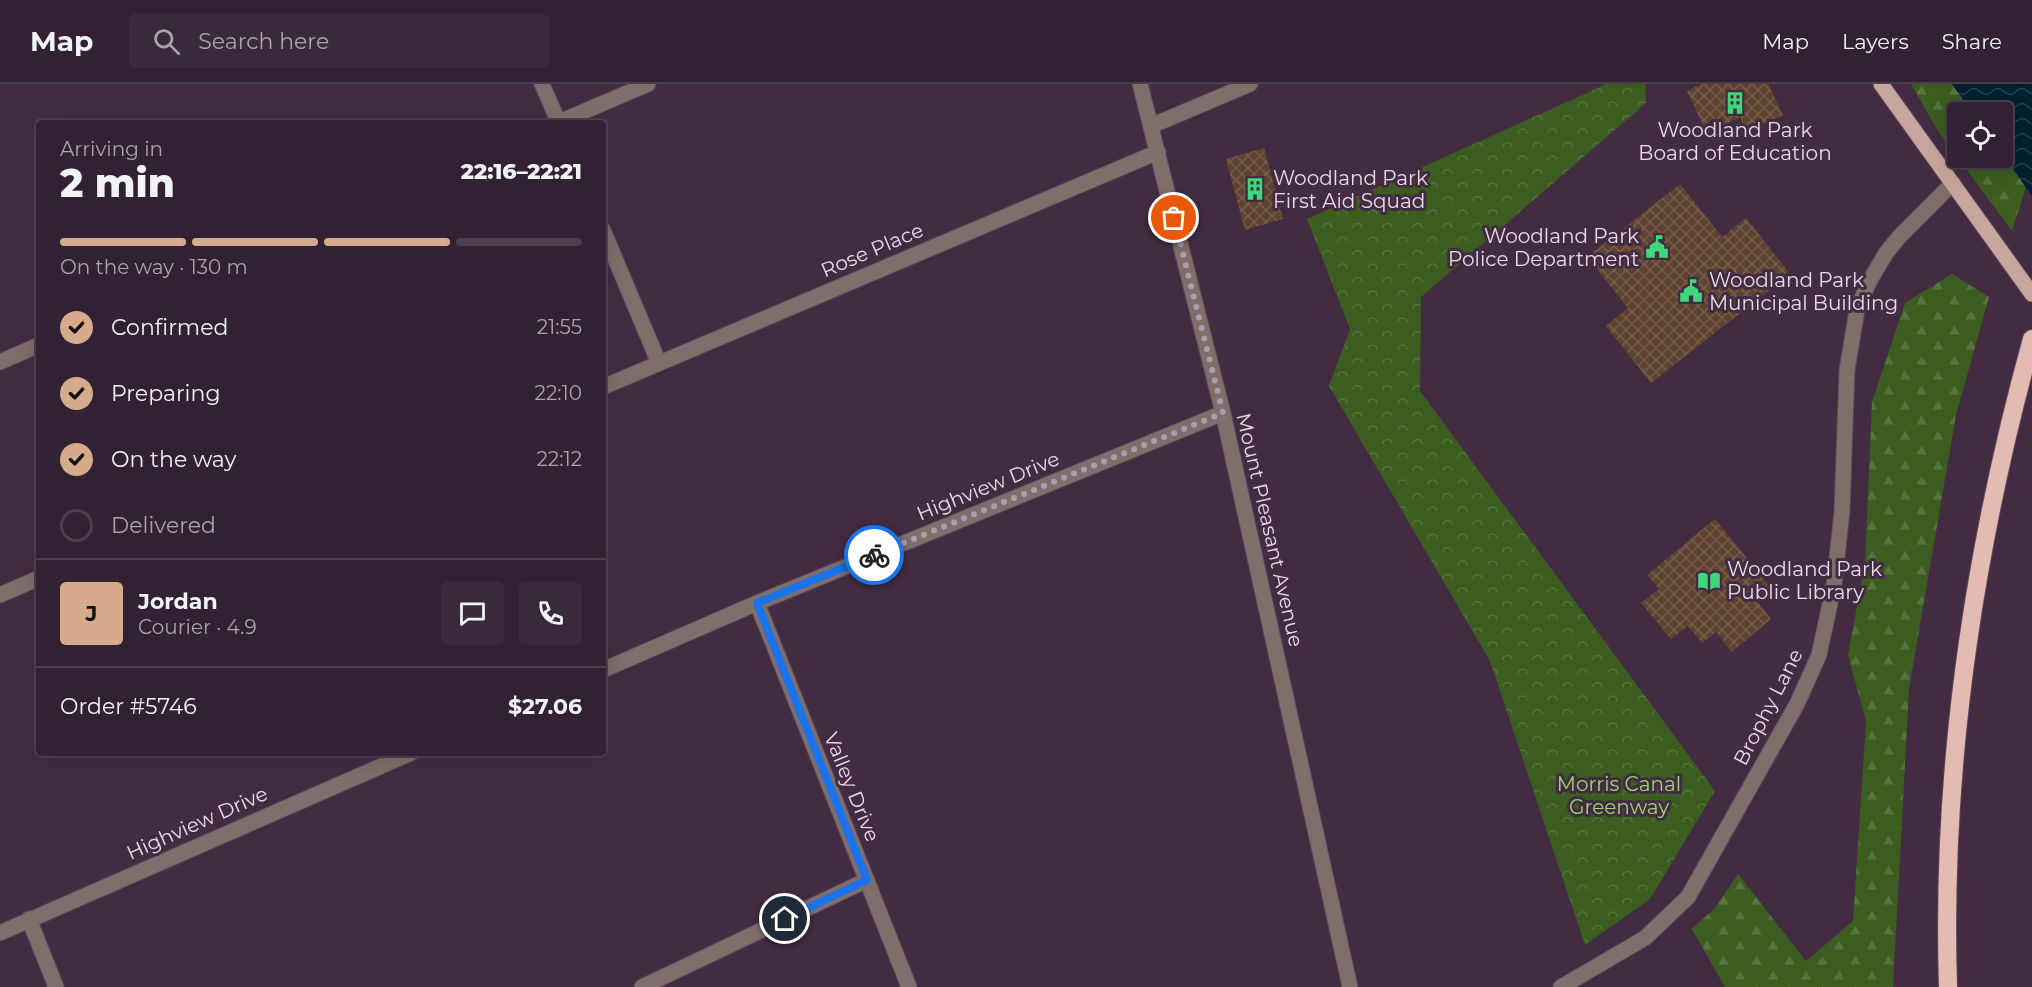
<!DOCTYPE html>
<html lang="en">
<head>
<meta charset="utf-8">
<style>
  :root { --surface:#322132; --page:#3a293a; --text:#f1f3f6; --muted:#a8a3ac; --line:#4d3e4d; --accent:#d6ab8b }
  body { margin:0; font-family:Montserrat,sans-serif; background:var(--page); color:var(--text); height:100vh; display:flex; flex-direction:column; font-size:22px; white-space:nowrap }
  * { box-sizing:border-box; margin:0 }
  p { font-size:20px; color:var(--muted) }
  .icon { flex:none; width:33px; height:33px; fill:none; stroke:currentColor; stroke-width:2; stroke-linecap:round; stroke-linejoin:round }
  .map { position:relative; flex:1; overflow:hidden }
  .sheet { position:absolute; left:36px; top:36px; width:570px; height:636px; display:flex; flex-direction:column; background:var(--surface); border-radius:6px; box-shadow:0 6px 24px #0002,0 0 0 2px var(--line) }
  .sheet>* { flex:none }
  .tools { position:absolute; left:1947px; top:18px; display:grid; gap:12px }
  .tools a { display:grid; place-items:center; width:66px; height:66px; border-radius:6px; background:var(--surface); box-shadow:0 6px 24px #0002,0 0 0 2px var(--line); font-size:30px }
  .pin { position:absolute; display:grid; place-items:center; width:51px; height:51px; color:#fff; margin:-26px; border:3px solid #fff; border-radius:50%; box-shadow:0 2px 6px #0007 }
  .courier { position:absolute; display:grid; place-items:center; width:60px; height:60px; margin:-30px; border:4px solid #1a73e8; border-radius:50%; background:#fff; color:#222; box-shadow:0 2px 8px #0007 }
  .head em { font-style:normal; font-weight:800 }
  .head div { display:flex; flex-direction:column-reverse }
  .head { display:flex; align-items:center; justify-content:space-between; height:102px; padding:0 24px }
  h1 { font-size:39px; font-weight:800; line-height:45px }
  .bar { display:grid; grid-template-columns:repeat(4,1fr); gap:9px 6px; align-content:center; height:72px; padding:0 24px }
  .bar i { height:8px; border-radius:4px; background:var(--line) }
  .bar .current { background:var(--accent) }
  .bar p { grid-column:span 4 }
  .line { display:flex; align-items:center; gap:15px; padding:0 24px; border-top:2px solid var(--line) }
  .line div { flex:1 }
  .round { display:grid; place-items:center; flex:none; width:63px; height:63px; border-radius:6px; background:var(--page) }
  ol { padding:0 24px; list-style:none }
  li { display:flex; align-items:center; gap:18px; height:66px }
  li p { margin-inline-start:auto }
  li .icon { padding:6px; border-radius:50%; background:var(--accent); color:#111; stroke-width:4 }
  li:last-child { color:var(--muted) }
  li i { width:33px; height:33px; border:3px solid var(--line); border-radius:50% }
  header { display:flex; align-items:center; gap:36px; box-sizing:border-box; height:84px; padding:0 30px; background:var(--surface); border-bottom:2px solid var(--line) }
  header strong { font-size:28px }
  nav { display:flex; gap:33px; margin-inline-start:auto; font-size:21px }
  .search { width:420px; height:54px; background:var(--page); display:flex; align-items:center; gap:15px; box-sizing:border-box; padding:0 21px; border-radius:6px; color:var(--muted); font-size:22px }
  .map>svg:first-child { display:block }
  .forest { fill:url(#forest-firs) }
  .park { fill:url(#park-crowns) }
  .water { fill:url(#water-waves) }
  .building { fill:url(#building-cross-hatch) }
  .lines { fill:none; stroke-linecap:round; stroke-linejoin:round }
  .minor-casing { stroke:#5d485d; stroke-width:17 }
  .major-casing { stroke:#5d485d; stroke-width:17 }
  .highway-casing { stroke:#5d485d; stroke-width:20 }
  .minor { stroke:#7f6e6a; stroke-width:15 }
  .major { stroke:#c7a69d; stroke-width:15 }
  .highway { stroke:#e3bbb1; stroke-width:18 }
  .done { stroke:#ae9dae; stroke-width:6; stroke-dasharray:0 10.8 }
  .route { stroke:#1a73e8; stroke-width:8 }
  .labels { text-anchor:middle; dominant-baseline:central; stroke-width:6; stroke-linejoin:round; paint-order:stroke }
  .poi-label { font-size:20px; fill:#e8dae8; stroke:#432c42; text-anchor:start }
  .street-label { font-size:20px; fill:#e8dae8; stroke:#432c42 }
  .park-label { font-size:20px; fill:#9cd573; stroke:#432c42 }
</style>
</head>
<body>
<header>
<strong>Map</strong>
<div class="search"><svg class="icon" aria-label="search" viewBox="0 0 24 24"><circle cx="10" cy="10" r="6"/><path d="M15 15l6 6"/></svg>Search here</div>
<nav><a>Map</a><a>Layers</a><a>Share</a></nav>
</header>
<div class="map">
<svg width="2032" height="903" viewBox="0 0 2032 903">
  <defs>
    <pattern id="forest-firs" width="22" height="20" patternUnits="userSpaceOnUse" patternTransform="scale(1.5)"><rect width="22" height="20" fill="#3b5d20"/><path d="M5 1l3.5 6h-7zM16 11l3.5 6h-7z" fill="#577440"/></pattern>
    <pattern id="park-crowns" width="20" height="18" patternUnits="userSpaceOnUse" patternTransform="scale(1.5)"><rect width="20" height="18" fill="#3b5d20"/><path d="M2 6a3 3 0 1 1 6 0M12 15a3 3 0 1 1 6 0" fill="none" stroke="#577440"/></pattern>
    <pattern id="water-waves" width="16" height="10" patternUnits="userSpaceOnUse" patternTransform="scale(1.5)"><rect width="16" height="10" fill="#02202e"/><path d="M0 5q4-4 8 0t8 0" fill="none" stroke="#27404c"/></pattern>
    <pattern id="building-cross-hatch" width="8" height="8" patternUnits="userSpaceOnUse" patternTransform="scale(1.5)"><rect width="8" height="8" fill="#5e442f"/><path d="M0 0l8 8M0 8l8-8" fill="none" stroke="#755e4d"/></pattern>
  </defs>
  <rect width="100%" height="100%" fill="#432c42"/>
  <g class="forest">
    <polygon points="1911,0 1952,0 1972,28 1958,28 1958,73 1938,47"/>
    <polygon points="2003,71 2026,103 2012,147 1958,74 2002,74"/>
    <polygon points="1952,190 1989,213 1956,331 1909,605 1893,903 1725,903 1692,845 1715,824 1738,790 1806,877 1853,837 1866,637 1848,571 1865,478 1872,318 1905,219"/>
  </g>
  <polygon class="park" points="1607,0 1645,0 1646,19 1421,213 1420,307 1715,707 1650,815 1585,861 1490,577 1329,302 1350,245 1307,135"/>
  <polygon class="water" points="1952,0 2032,0 2032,112 2003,71 2002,28 1972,28"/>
  <g class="building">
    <polygon points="1701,0 1768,0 1783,31 1746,48 1740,33 1721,42 1717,34 1703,41 1687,7"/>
    <polygon points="1264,64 1283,135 1245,146 1226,75"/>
    <polygon points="1680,100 1722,153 1746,134 1790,190 1651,299 1606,242 1628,224 1587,173"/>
    <polygon points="1715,435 1771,504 1756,516 1771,535 1732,568 1716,548 1702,559 1688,542 1671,555 1641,519 1659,505 1647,491"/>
  </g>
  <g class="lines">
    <g class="minor-casing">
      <g id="minor">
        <polyline points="542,0 559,39"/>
        <polyline points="1140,0 1223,329 1350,903"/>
        <polyline points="557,39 648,0"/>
        <polyline points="1151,42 1250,0"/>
        <polyline points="603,146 659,279"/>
        <polyline points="0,278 39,261"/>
        <polyline points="603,303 1158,68"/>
        <polyline points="0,511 39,494"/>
        <polyline points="757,519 909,903"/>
        <polyline points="603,586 757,519 1223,329"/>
        <polyline points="29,835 56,903"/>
        <polyline points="0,849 411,669"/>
        <polyline points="642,903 867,796"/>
        <polyline points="1561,903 1645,854 1688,813 1797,620 1819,571 1834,501 1842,427 1847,286 1857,226 1869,198 1886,169 1900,152 1953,99"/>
      </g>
    </g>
    <g class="major-casing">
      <polyline id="major" points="1881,0 2032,210"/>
    </g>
    <g class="highway-casing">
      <path id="highway" d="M 1948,903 C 1941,685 1974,465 2032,255"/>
    </g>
    <use href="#minor" class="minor"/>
    <use href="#major" class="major"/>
    <use href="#highway" class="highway"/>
  </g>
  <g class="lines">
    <polyline class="done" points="874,471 1223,329 1174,134"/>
    <polyline class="route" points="785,835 867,796 757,519 874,471"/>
  </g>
  <defs>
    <g id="building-bare" transform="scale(1.8)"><path d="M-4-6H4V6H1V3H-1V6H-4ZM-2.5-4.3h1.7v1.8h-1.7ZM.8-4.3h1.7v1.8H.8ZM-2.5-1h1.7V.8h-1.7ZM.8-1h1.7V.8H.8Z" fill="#40d77c" stroke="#432c42" stroke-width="2.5" paint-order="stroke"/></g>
    <g id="civic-bare" transform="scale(1.8)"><path d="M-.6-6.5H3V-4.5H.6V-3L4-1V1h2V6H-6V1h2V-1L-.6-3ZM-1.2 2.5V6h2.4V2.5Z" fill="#40d77c" stroke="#432c42" stroke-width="2.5" paint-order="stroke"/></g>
    <g id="library-bare" transform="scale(1.8)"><path d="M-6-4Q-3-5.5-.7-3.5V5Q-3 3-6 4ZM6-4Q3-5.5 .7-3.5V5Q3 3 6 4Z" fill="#40d77c" stroke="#432c42" stroke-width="2.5" paint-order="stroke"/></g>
  </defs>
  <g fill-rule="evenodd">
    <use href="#building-bare" x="1735" y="19"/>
    <use href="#building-bare" x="1255" y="105"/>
    <use href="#civic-bare" x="1657" y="163"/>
    <use href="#civic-bare" x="1691" y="207"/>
    <use href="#library-bare" x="1709" y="497"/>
  </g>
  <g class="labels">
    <g class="poi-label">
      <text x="1735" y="46" text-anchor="middle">Woodland Park<tspan x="1735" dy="23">Board of Education</tspan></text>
      <text x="1273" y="94">Woodland Park<tspan x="1273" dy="23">First Aid Squad</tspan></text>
      <text x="1639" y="152" text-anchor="end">Woodland Park<tspan x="1639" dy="23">Police Department</tspan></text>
      <text x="1709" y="196">Woodland Park<tspan x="1709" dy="23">Municipal Building</tspan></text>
      <text x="1727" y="485">Woodland Park<tspan x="1727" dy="23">Public Library</tspan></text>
    </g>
    <g class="street-label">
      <text transform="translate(872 166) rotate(-23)">Rose Place</text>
      <text transform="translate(988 402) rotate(-22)">Highview Drive</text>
      <text transform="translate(1270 446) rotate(77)">Mount Pleasant Avenue</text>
      <text transform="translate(1768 623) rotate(-63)">Brophy Lane</text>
      <text transform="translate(852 703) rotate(68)">Valley Drive</text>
      <text transform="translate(197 739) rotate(-24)">Highview Drive</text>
    </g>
    <g class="park-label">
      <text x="1619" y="700">Morris Canal<tspan x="1619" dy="23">Greenway</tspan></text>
    </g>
  </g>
</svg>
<div class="tools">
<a><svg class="icon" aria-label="locate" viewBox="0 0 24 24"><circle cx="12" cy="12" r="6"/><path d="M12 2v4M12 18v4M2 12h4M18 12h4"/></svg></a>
</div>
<div class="pin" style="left:1174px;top:134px;background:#ea580c"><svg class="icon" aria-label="bag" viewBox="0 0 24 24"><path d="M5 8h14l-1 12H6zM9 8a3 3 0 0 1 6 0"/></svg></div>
<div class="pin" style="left:785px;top:835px;background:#1f2937"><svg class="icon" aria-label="home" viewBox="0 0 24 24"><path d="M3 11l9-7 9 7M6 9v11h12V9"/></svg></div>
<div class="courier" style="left:874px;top:471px"><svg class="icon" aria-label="bike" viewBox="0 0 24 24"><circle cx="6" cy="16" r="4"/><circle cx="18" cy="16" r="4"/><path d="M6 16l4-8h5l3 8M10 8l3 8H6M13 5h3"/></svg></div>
<section class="sheet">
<div class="head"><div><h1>2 min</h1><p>Arriving in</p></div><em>22:16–22:21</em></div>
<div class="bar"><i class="current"></i><i class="current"></i><i class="current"></i><i></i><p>On the way · 130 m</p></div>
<ol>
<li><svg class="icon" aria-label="check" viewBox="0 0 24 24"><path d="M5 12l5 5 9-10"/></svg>Confirmed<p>21:55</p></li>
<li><svg class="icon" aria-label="check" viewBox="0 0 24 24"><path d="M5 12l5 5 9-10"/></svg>Preparing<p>22:10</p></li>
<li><svg class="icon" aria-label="check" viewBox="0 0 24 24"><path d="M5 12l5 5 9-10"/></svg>On the way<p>22:12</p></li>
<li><i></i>Delivered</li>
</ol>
<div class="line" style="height:108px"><b class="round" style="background:var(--accent);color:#111">J</b><div><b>Jordan</b><p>Courier · 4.9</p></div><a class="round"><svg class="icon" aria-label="chat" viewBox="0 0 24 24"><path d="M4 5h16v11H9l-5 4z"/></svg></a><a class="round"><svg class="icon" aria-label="phone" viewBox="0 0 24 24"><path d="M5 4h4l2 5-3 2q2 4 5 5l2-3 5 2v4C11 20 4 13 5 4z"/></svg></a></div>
<div class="line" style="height:78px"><div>Order #5746</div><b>$27.06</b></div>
</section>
</div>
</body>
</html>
